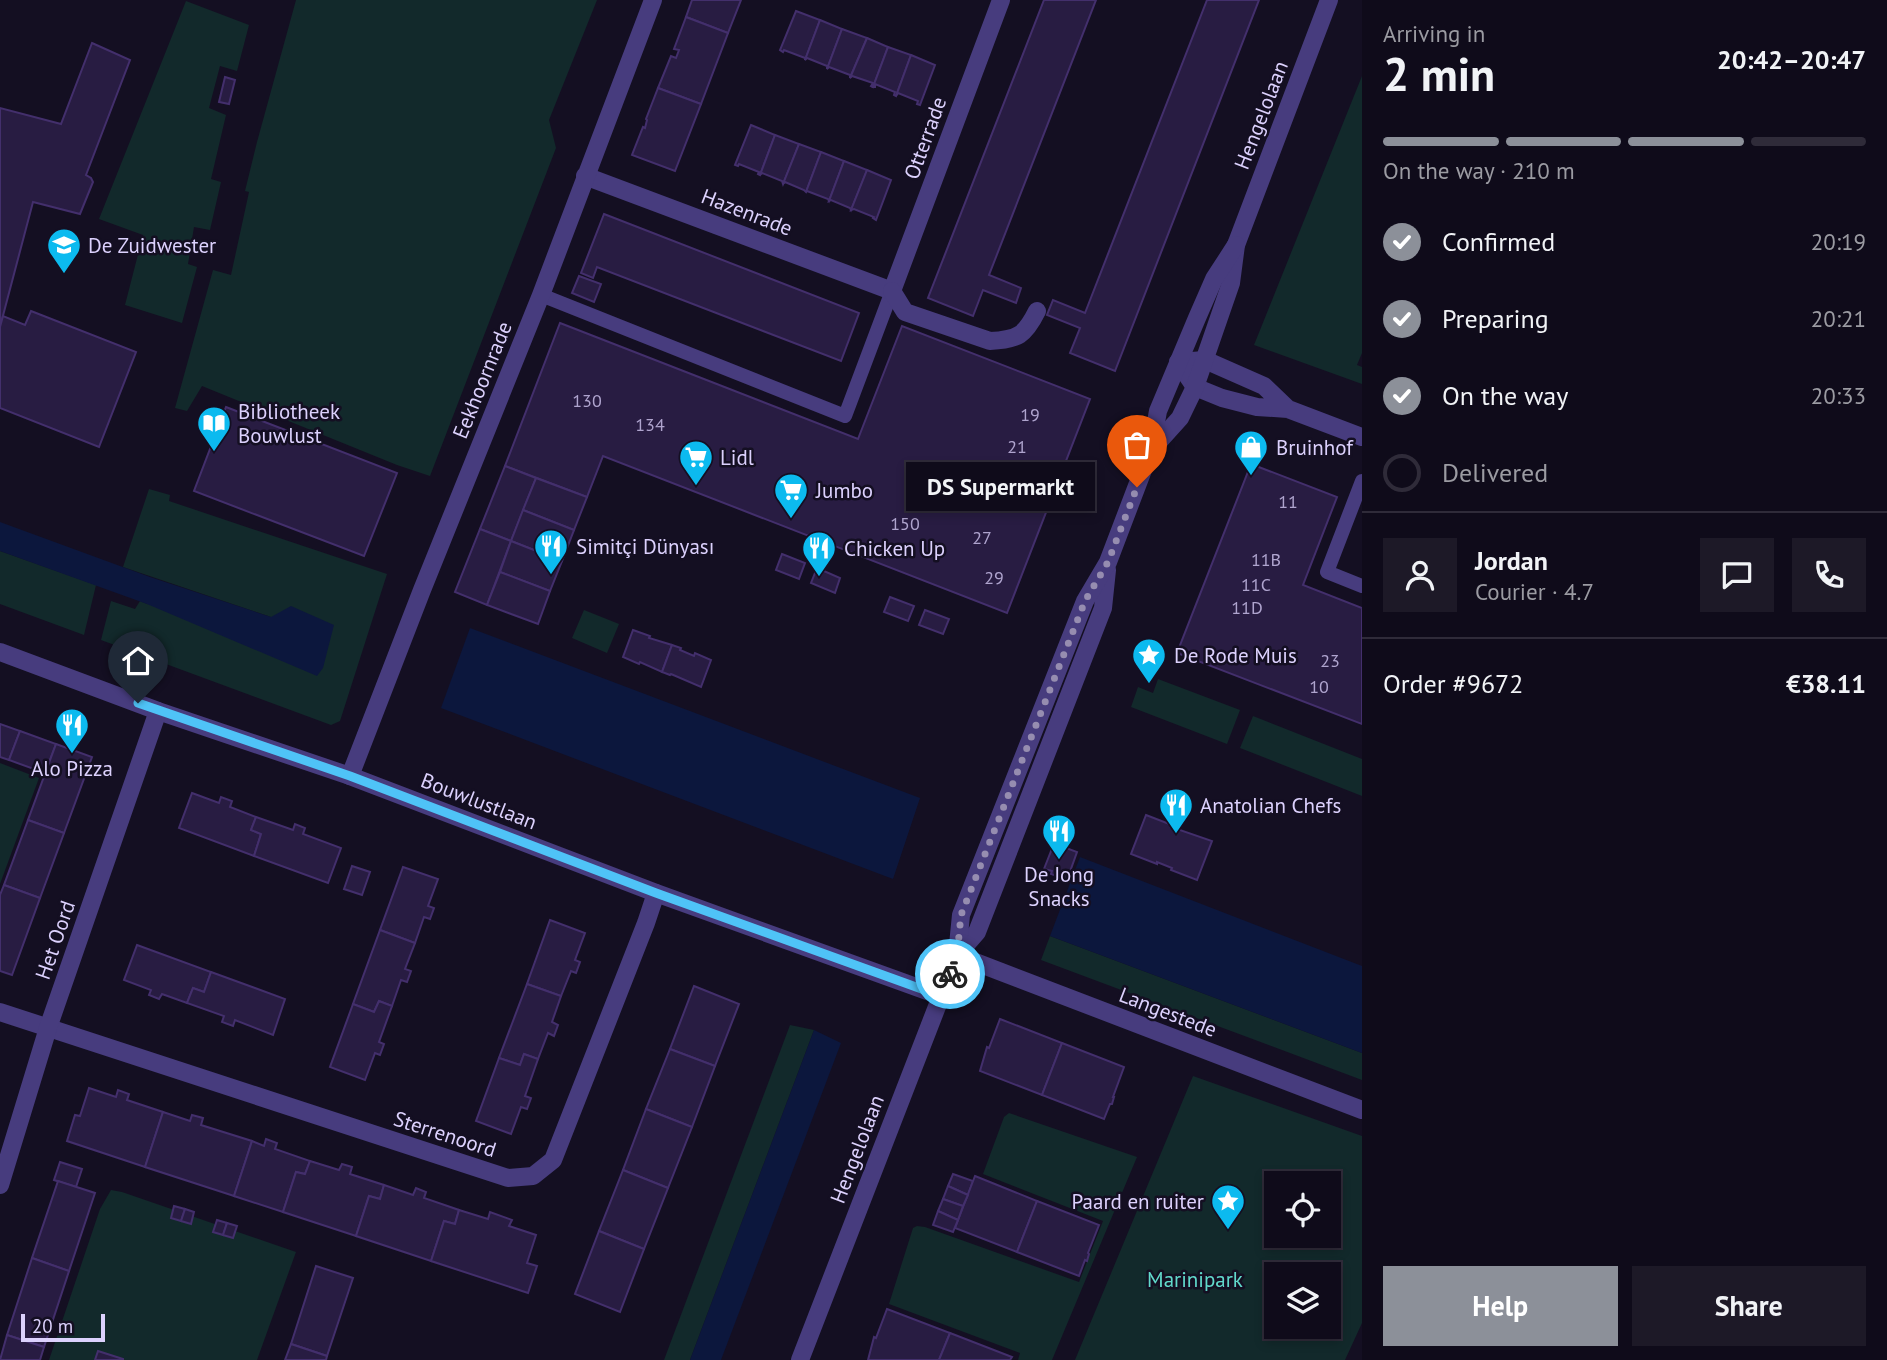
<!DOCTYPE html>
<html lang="en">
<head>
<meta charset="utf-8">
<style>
  :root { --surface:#0f0b1a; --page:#1d1927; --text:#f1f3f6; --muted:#9b9ba2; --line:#2f2b39; --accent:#8c9099 }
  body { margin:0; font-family:"PT Sans",sans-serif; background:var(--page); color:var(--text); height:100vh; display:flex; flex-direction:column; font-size:26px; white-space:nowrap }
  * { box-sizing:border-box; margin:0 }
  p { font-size:23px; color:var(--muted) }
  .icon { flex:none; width:38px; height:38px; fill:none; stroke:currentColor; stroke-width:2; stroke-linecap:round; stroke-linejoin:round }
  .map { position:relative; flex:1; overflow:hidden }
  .panel { display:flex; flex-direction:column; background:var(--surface); width:525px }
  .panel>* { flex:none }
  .fabs { position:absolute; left:1264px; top:1171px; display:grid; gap:14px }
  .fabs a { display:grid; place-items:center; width:77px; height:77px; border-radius:0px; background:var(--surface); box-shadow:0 4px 10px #0003,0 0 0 2px var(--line); font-size:35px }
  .scale { position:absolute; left:21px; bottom:18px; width:84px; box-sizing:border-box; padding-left:7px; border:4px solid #dcd1fd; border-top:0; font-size:19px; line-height:24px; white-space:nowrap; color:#dcd1fd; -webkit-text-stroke:5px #140f22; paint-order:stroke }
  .pin { position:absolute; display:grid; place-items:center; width:60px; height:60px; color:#fff; margin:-72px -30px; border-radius:50% 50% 50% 0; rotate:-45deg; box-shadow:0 0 7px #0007 }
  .pin .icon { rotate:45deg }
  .courier { position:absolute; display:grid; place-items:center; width:70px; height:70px; margin:-35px; border:5px solid #4fc3f7; border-radius:50%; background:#fff; color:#222; box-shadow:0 2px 9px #0007 }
  .bubble { position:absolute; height:49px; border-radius:0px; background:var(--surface); box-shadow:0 4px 10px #0003,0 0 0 2px var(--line); font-size:23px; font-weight:600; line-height:49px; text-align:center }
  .headline em { font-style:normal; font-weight:600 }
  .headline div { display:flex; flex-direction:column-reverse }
  .headline { display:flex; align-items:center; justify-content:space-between; height:119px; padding:0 21px }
  h1 { font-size:46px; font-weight:600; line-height:52px }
  .bar { display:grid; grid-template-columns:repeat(4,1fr); gap:10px 7px; align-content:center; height:84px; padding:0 21px }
  .bar i { height:9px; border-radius:5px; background:var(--line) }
  .bar .current { background:var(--accent) }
  .bar p { grid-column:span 4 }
  .line { display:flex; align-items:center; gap:18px; padding:0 21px; border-top:2px solid var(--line) }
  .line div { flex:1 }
  .round { display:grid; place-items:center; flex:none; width:74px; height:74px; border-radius:0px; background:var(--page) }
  ol { padding:0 21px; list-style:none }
  li { display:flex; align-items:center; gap:21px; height:77px }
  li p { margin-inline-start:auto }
  li .icon { padding:7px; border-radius:50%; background:var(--accent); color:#fff; stroke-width:4 }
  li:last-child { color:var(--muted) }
  li i { width:38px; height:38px; border:4px solid var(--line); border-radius:50% }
  .button { display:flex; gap:14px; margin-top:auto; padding:14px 21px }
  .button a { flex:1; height:80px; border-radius:0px; background:var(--accent); color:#fff; font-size:28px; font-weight:600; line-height:80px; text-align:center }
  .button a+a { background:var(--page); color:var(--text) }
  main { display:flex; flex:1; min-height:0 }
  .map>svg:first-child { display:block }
  .green { fill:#12292b; fill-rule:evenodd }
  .water { fill:#0c173d }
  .building { fill:#281c42; stroke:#432f6c; stroke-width:2 }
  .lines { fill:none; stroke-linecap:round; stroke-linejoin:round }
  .service { stroke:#473c7e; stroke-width:14 }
  .minor { stroke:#473c7e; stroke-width:18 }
  .tertiary { stroke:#473c7e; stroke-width:18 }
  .done { stroke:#968db0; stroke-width:7; stroke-dasharray:0 12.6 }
  .route { stroke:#4fc3f7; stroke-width:9 }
  .labels { text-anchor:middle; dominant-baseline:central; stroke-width:5; stroke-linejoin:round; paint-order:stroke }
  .number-label { font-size:18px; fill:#afa4ce }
  .street-label { font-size:21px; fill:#dcd1fd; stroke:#140f22 }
  .poi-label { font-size:21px; fill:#dcd1fd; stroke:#140f22; text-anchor:start }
  .park-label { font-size:21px; fill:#61d9cb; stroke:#140f22 }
</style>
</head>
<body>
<main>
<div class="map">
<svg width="1362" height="1360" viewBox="0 0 1362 1360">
  <rect width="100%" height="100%" fill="#140f22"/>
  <g class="green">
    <polygon points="296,0 597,0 549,120 556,148 430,476 397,465 202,386 187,411 175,408 213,270 231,275 249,192 245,191 257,142"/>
    <polygon points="186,1 249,25 237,71 220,66 209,108 226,115 211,179 221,182 210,230 194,227 188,264 197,267 182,323 125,305 143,235 99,219"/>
    <polygon points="1362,76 1362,353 1357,365 1362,367 1362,384 1254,345"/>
    <polygon points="149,489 170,495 169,501 387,574 340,721 331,725 101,640 111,601 135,609 140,601 147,604 271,617 123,567"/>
    <polygon points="0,551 96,585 84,635 0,604"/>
    <polygon points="584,610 619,624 607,653 572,638"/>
    <polygon points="1158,679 1240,710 1227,744 1131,707 1138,687 1153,693"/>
    <polygon points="1253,716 1362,759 1362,796 1240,748"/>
    <polygon points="0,763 39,778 0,884"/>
    <polygon points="1050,936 1362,1053 1362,1080 1041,960"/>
    <polygon points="790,1025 814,1030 690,1360 664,1360"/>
    <path d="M 1193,1076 L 1362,1136 L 1362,1323 L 1345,1360 L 1075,1360 ZM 1276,1183 L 1328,1183 L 1328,1236 L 1276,1236 ZM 1276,1274 L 1328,1274 L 1328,1326 L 1276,1326 Z"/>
    <polygon points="1009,1113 1137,1157 1052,1360 1018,1360 1020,1353 889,1304 913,1228 917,1226 925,1227 1079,1282 1103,1221 983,1174 1004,1117"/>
    <polygon points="111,1190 122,1192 296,1252 257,1360 49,1360 100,1209"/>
  </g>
  <g class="water">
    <polygon points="0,522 150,577 271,617 291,606 334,625 323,668 317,676 147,604 0,551"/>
    <polygon points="470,628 920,798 893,879 441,708"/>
    <polygon points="1080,857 1362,966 1362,1053 1050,936"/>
    <polygon points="814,1030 841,1043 721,1360 690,1360"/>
  </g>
  <g class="building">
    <polygon points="692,0 741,0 728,33 686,17"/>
    <polygon points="1044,0 1096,0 989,275 1021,288 1016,303 983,290 973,316 928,298"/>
    <polygon points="1207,0 1259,0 1115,371 1070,353 1080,328 1047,315 1053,300 1085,313"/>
    <polygon points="796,11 820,20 805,60 805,58 784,50 783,52 780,50"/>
    <polygon points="686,17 728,33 701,104 658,88 671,56 676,58 679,50 674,49"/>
    <polygon points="820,20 842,29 827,69 827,66 807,58 805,60"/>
    <polygon points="842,29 867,38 850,78 850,75 829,67 827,69"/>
    <polygon points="867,38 888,47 873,87 871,86 873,83 852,76 850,78"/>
    <polygon points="92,43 130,60 86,175 91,178 93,182 80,214 33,202 0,327 0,108 61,124"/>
    <polygon points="888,47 911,55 896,96 894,95 895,92 875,84 875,87 873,87"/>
    <polygon points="911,55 935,65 920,105 917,104 918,101 898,93 896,96"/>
    <polygon points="225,77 235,80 229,104 219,102"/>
    <polygon points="658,88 701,104 675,171 632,155 643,127 645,128 647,120 646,119"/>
    <polygon points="751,125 775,135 760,175 758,174 759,172 739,164 738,166 735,165"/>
    <polygon points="775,135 799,144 783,184 782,181 762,173 760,175"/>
    <polygon points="799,144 821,152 806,192 804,190 785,182 783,184"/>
    <polygon points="821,152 844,161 829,201 828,199 807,191 806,192"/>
    <polygon points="844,161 867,170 851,210 850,208 831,200 829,201"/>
    <polygon points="867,170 891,180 876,220 873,218 874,217 854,209 851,210"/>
    <polygon points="604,214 859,313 841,361 597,267 593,278 581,273"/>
    <polygon points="579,276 601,284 594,302 572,293"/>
    <polygon points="31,311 136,352 99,447 0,408 0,327 3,316 25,325"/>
    <polygon points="560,323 858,439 902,326 1090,399 1007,613 603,456 587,497 505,466"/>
    <polygon points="226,407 397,473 364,556 194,491"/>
    <polygon points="1251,464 1337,497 1303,585 1362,608 1362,724 1177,653"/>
    <polygon points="505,466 536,478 511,541 480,529"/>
    <polygon points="536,478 587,497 574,530 523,510"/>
    <polygon points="523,510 574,530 562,561 511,541"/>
    <polygon points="480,529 511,541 487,605 455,592"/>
    <polygon points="511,541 562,561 550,591 500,572"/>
    <polygon points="782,554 805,563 799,579 776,570"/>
    <polygon points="817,568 840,578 835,593 811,583"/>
    <polygon points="500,572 550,591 538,624 487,605"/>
    <polygon points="890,597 914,606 908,621 884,612"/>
    <polygon points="925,610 949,619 943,634 919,625"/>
    <polygon points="633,630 650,636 649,638 672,645 662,672 640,662 639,664 623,657"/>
    <polygon points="672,645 681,648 680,650 694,656 695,653 711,660 701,687 671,674 670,675 662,672"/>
    <polygon points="0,724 20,731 9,760 0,757"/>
    <polygon points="20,731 56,744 45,773 9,760"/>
    <polygon points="56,744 92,757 64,833 28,820"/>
    <polygon points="192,793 219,803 221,797 232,801 230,807 256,817 251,830 261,834 254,856 179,828"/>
    <polygon points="1146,815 1172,825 1171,827 1212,841 1197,880 1171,870 1172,868 1157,862 1157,864 1131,854"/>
    <polygon points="256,817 293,830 295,824 305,828 303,834 341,848 328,883 254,856 261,834 251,830"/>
    <polygon points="28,820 64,833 40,898 4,885"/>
    <polygon points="1053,846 1060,849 1061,846 1077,852 1067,880 1051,874 1052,871 1044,869"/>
    <polygon points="352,866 370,872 362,895 344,889"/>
    <polygon points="403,867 438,879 428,906 434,908 430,919 424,917 415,943 380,930"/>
    <polygon points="4,885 40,898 12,975 0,971 0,895"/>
    <polygon points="550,920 585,933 575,960 580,962 576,973 571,971 561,996 527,984"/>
    <polygon points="380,930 415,943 405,969 411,971 407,982 401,980 392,1006 379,1001 374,1012 353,1004"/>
    <polygon points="137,945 211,972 204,992 193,988 187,1003 162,994 159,999 149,995 151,990 124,980"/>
    <polygon points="211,972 285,999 273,1035 235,1020 233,1026 222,1022 224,1016 187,1003 193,988 204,992"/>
    <polygon points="527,984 561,996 552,1022 558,1025 554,1036 548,1033 538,1059 524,1054 520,1065 499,1058"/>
    <polygon points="694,986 739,1004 715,1066 670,1049"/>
    <polygon points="379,1001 392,1006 379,1042 384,1044 380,1055 375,1053 365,1080 330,1067 353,1004 374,1012"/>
    <polygon points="1000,1019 1062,1043 1042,1095 980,1071 987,1047 989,1048"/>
    <polygon points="1062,1043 1124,1067 1113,1097 1114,1097 1112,1104 1110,1104 1104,1119 1042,1095"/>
    <polygon points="670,1049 715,1066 692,1127 646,1109"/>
    <polygon points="524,1054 538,1059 525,1096 531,1098 527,1109 521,1107 511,1134 476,1121 499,1058 520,1065"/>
    <polygon points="89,1088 116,1097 118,1090 129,1094 127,1100 163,1112 145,1167 67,1141 75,1115 80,1116"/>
    <polygon points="646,1109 692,1127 668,1188 623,1170"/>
    <polygon points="163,1112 190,1121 192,1115 203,1118 201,1125 252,1141 234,1196 145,1167"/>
    <polygon points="266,1139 277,1143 275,1149 310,1161 305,1174 296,1172 283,1212 234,1196 252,1141 264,1146"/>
    <polygon points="310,1161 339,1170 342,1164 352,1167 350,1174 384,1185 380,1199 369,1196 356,1236 283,1212 296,1172 305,1174"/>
    <polygon points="60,1162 82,1169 76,1187 54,1180"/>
    <polygon points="623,1170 668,1188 644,1249 599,1231"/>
    <polygon points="953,1174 973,1181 968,1195 948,1186"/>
    <polygon points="975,1176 1037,1201 1017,1252 955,1228"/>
    <polygon points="58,1181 95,1193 69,1271 32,1258"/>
    <polygon points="384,1185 413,1195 416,1188 426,1192 424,1198 459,1210 455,1224 444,1221 431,1261 356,1236 369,1196 380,1199"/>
    <polygon points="948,1186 968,1195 963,1206 943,1199"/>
    <polygon points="943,1199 963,1206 958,1220 938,1211"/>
    <polygon points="1037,1201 1099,1225 1088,1253 1089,1254 1087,1261 1085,1260 1079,1276 1017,1252"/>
    <polygon points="174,1206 185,1209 181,1221 171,1218"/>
    <polygon points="185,1209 194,1212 191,1224 181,1221"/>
    <polygon points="459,1210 488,1219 490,1212 512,1220 509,1226 536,1235 527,1263 537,1266 528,1293 431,1261 444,1221 455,1224"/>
    <polygon points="938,1211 958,1220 953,1232 933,1225"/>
    <polygon points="217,1220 227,1223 223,1235 213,1232"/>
    <polygon points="227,1223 237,1226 233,1238 223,1235"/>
    <polygon points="599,1231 644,1249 620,1312 575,1294"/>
    <polygon points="32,1258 69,1271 44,1347 7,1335"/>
    <polygon points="316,1266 353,1278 327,1356 291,1344"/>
    <polygon points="887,1309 950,1333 939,1360 868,1360 874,1337 876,1338"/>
    <polygon points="950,1333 1012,1357 1010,1360 939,1360"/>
    <polygon points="7,1335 44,1347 40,1360 0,1360"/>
    <polygon points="291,1344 327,1356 326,1360 285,1360"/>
    <polygon points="98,1351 123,1359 123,1360 95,1360"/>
  </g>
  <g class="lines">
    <g class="service">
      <polyline points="541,295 845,416 892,291"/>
      <polyline points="1362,481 1327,572 1362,586"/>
    </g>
    <g class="minor">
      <polyline points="585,176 892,291"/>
      <polyline points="892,291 1001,0"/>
      <path d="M 892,291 L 905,312 L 990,341 C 1018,340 1025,335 1037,311"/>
      <polyline points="1288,409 1264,386 1205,360 1178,362 1195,387 1222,398 1257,407 1288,409 1362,437"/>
      <polyline points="0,652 158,711 350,776 656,893 941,996"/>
      <polyline points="350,776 422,590 541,295 653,0"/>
      <polyline points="957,955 1362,1110"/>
      <polyline points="0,1012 508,1178 533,1176 553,1160 646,923 656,893"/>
      <polyline points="0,1185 48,1028 158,711"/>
    </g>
    <g class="tertiary">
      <polyline points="1152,449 1180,418 1195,387 1231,283 1236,245 1329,0"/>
      <polyline points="957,955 977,932 1103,608 1107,570"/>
      <polyline points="800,1360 957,955 961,915 1085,601 1108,562 1151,449 1158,411 1197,318 1214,279 1236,245"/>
    </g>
  </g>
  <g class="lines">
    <polyline class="done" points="950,974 957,956 961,915 1085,601 1108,562 1137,487"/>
    <polyline class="route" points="138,703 350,776 656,893 941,996 950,974"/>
  </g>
  <defs>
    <g id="school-pin" transform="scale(1.75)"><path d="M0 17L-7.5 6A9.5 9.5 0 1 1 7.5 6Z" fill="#0cbaef" stroke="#140f22"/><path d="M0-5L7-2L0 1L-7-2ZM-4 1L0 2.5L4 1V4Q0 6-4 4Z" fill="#fff"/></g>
    <g id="library-pin" transform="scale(1.75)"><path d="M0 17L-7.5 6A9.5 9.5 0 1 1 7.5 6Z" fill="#0cbaef" stroke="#140f22"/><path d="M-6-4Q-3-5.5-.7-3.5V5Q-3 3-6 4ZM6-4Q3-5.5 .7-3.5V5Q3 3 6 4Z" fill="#fff"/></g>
    <g id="shop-pin" transform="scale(1.75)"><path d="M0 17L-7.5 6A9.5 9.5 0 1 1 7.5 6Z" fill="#0cbaef" stroke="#140f22"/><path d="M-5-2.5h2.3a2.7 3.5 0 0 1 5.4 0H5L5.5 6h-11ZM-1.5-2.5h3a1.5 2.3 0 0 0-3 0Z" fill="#fff"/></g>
    <g id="supermarket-pin" transform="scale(1.75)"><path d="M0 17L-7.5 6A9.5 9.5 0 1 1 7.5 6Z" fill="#0cbaef" stroke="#140f22"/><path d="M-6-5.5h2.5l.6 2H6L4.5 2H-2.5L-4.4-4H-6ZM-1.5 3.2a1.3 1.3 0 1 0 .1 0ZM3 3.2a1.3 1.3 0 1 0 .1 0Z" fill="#fff"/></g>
    <g id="restaurant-pin" transform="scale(1.75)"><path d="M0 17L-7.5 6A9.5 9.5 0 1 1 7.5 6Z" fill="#0cbaef" stroke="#140f22"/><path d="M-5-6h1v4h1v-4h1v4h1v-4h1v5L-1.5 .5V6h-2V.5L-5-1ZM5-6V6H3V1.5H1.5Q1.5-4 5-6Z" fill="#fff"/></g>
    <g id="sight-pin" transform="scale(1.75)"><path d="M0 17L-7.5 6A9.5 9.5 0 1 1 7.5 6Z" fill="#0cbaef" stroke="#140f22"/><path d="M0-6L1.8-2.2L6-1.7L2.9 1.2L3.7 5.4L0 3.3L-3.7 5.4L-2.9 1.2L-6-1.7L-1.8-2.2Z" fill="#fff"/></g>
  </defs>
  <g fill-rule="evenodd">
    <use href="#school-pin" x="64" y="245"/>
    <use href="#library-pin" x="214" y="423"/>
    <use href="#shop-pin" x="1251" y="447"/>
    <use href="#supermarket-pin" x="696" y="457"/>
    <use href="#supermarket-pin" x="791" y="490"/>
    <use href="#restaurant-pin" x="551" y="546"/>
    <use href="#restaurant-pin" x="819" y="548"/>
    <use href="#sight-pin" x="1149" y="655"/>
    <use href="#restaurant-pin" x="72" y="725"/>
    <use href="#restaurant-pin" x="1176" y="805"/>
    <use href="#restaurant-pin" x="1059" y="831"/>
    <use href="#sight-pin" x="1228" y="1201"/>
  </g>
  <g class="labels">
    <g class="number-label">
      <text x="587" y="400">130</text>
      <text x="1030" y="414">19</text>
      <text x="650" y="424">134</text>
      <text x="1017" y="446">21</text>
      <text x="1288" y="501">11</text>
      <text x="905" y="523">150</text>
      <text x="982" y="537">27</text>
      <text x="1266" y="559">11B</text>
      <text x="994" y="577">29</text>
      <text x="1256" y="584">11C</text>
      <text x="1247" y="607">11D</text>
      <text x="1330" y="660">23</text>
      <text x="1319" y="686">10</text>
    </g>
    <g class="street-label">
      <text transform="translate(1261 115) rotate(-69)">Hengelolaan</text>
      <text transform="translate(925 138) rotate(-70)">Otterrade</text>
      <text transform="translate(747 212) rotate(21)">Hazenrade</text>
      <text transform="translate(482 380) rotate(-68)">Eekhoornrade</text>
      <text transform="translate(479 801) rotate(21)">Bouwlustlaan</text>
      <text transform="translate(55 940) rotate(-71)">Het Oord</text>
      <text transform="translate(1168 1012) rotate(21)">Langestede</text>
      <text transform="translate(445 1134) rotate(18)">Sterrenoord</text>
      <text transform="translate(857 1149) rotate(-69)">Hengelolaan</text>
    </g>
    <g class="poi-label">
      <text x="88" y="245">De Zuidwester</text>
      <text x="238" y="411">Bibliotheek<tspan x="238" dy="24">Bouwlust</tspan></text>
      <text x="1276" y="447">Bruinhof</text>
      <text x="720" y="457">Lidl</text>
      <text x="816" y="490">Jumbo</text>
      <text x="576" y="546">Simitçi Dünyası</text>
      <text x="844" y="548">Chicken Up</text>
      <text x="1174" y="655">De Rode Muis</text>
      <text x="72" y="768" text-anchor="middle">Alo Pizza</text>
      <text x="1200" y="805">Anatolian Chefs</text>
      <text x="1059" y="874" text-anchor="middle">De Jong<tspan x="1059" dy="24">Snacks</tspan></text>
      <text x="1204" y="1201" text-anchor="end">Paard en ruiter</text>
    </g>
    <g class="park-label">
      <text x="1195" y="1279">Marinipark</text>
    </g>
  </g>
</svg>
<div class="fabs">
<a><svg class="icon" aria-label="locate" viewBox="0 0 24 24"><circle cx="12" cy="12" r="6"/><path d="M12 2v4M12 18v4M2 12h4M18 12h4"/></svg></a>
<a><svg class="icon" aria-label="layers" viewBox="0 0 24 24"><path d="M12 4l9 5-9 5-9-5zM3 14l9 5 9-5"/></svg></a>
</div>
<div class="scale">20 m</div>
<div class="pin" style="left:1137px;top:487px;background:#ea580c"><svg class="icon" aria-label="bag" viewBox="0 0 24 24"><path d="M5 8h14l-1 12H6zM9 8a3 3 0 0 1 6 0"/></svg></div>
<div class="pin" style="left:138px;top:703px;background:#1f2937"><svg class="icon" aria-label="home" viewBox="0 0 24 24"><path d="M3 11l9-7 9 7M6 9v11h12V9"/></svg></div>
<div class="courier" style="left:950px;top:974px"><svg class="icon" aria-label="bike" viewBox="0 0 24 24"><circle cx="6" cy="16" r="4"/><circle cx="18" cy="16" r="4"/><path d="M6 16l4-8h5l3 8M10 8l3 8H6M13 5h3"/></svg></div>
<div class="bubble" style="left:906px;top:462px;width:189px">DS Supermarkt</div>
</div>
<section class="panel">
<div class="headline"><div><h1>2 min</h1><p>Arriving in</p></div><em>20:42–20:47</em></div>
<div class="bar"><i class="current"></i><i class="current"></i><i class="current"></i><i></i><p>On the way · 210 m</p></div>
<ol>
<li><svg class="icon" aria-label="check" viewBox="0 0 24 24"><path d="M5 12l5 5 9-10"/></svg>Confirmed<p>20:19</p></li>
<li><svg class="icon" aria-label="check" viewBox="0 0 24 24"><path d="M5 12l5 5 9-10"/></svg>Preparing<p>20:21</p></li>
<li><svg class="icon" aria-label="check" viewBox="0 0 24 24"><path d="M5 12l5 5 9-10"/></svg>On the way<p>20:33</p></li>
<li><i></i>Delivered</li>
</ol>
<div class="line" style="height:126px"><a class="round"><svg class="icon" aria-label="person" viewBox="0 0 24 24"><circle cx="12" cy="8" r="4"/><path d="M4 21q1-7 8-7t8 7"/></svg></a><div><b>Jordan</b><p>Courier · 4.7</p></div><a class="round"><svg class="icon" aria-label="chat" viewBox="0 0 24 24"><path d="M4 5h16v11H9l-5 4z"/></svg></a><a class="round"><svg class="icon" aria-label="phone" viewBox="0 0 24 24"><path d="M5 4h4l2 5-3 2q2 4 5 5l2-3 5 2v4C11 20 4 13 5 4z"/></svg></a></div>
<div class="line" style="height:91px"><div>Order #9672</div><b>€38.11</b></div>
<div class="button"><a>Help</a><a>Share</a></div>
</section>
</main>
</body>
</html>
